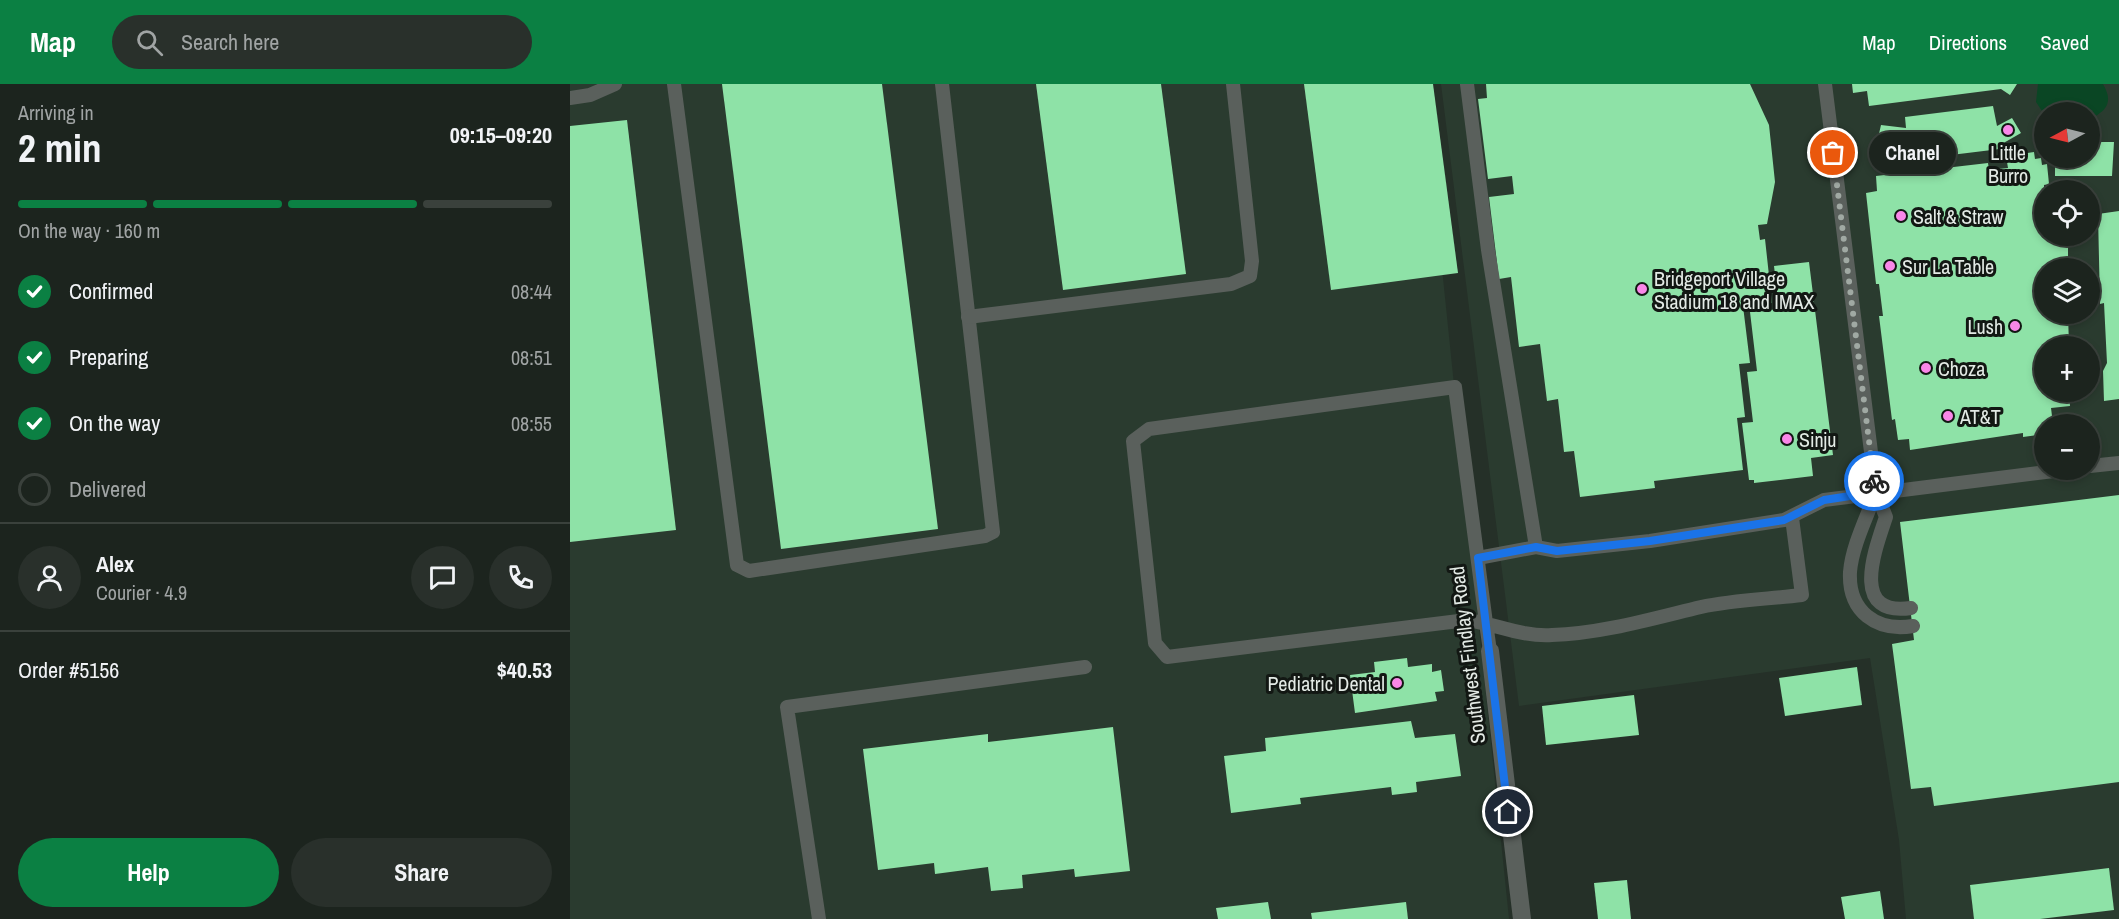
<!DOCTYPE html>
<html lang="en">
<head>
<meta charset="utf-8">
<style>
  :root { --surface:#1c241e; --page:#29302b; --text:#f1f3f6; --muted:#a0a4a4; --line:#3a413c; --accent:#0b8043 }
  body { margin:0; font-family:"Archivo Narrow",sans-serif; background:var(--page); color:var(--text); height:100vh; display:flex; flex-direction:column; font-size:22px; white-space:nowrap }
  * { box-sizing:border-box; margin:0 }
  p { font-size:20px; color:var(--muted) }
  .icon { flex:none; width:33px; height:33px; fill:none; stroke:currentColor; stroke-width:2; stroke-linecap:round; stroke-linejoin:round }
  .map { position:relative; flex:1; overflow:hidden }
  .sheet { display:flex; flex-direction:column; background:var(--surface); width:570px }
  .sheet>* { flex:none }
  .needle { width:39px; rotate:263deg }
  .tools { position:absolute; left:1464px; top:18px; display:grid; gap:12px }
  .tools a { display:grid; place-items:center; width:66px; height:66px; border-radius:50%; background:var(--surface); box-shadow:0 3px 9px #0003,0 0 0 2px var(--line); font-size:30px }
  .pin { position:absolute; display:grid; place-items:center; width:51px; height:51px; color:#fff; margin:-26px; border:3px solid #fff; border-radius:50%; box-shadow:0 2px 6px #0007 }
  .courier { position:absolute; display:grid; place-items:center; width:60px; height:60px; margin:-30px; border:4px solid #1a73e8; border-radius:50%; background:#fff; color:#222; box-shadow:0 2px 8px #0007 }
  .bubble { position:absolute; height:42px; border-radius:21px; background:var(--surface); box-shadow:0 3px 9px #0003,0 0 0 2px var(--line); font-size:20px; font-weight:700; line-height:42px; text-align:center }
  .headline em { font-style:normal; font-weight:700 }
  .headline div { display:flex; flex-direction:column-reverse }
  .headline { display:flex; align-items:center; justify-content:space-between; height:102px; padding:0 18px }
  h1 { font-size:39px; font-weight:700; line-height:45px }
  .bar { display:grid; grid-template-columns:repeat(4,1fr); gap:9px 6px; align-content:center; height:72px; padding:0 18px }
  .bar i { height:8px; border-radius:4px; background:var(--line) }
  .bar .selected { background:var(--accent) }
  .bar p { grid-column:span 4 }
  .line { display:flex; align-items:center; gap:15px; padding:0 18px; border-top:2px solid var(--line) }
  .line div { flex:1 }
  .round { display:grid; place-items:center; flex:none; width:63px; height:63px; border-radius:32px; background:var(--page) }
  ol { padding:0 18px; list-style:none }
  li { display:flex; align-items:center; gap:18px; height:66px }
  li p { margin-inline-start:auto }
  li .icon { padding:6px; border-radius:50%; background:var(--accent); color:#fff; stroke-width:4 }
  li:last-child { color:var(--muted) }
  li i { width:33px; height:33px; border:3px solid var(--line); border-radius:50% }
  .button { display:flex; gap:12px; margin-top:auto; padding:12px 18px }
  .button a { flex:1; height:69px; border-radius:36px; background:var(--accent); color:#fff; font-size:24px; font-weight:700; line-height:69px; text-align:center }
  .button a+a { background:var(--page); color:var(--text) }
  header { display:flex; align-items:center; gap:36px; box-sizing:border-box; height:84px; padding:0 30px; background:var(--accent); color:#fff }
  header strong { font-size:28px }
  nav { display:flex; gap:33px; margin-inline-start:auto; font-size:21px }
  .search { width:420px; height:54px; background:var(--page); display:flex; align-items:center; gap:15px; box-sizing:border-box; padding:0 21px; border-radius:33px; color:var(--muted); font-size:22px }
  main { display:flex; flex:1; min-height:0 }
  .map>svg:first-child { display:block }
  .built { fill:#2a3b2f; fill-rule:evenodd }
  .green { fill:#0a4624 }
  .building { fill:#8ee2a7 }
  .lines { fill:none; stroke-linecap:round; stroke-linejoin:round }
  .lane { stroke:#5a605c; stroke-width:14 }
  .street { stroke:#5a605c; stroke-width:18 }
  .done { stroke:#a0a9a3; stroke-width:6; stroke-dasharray:0 10.8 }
  .route { stroke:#1a73e8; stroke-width:8 }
  .poi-dot { fill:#f987e8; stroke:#121713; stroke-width:2 }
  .labels { text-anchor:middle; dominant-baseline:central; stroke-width:6; stroke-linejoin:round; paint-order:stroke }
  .poi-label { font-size:20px; fill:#e3eae5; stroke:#121713; text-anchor:start }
  .street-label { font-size:20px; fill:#e3eae5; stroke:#121713 }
</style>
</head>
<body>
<header>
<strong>Map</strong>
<div class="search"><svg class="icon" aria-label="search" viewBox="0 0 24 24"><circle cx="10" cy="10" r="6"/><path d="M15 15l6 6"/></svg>Search here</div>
<nav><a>Map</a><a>Directions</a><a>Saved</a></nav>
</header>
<main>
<section class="sheet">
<div class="headline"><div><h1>2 min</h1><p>Arriving in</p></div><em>09:15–09:20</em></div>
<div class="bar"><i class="selected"></i><i class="selected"></i><i class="selected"></i><i></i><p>On the way · 160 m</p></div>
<ol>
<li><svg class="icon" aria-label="check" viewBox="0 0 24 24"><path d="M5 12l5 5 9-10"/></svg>Confirmed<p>08:44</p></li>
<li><svg class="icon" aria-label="check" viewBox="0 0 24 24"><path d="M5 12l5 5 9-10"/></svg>Preparing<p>08:51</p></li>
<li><svg class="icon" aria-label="check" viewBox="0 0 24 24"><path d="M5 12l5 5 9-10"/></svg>On the way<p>08:55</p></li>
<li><i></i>Delivered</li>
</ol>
<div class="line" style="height:108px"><a class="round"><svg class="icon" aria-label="person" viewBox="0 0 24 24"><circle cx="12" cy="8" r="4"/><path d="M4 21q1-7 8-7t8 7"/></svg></a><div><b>Alex</b><p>Courier · 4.9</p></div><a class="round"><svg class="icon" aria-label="chat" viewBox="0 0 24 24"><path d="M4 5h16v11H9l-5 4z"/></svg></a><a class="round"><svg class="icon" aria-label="phone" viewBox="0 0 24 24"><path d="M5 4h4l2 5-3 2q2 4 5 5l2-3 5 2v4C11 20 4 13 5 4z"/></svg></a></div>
<div class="line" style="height:78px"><div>Order #5156</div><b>$40.53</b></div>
<div class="button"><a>Help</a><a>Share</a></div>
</section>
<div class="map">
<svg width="1549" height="835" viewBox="0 0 1549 835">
  <rect width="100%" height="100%" fill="#253028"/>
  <g class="built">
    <polygon points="0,0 853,0 939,835 0,835"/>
    <path d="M 871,0 L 1549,0 L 1549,835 L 1336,835 L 1329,756 L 1300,574 L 949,622 ZM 1474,28 L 1520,28 L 1520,74 L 1474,74 ZM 1474,106 L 1520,106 L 1520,152 L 1474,152 ZM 1474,184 L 1520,184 L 1520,230 L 1474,230 ZM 1474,262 L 1520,262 L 1520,308 L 1474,308 ZM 1474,340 L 1520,340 L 1520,386 L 1474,386 Z"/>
  </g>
  <path class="green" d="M 1468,0 L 1533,0 C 1544,19 1536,27 1520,35 L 1520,28 L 1474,30 L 1466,18 Z"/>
  <g class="building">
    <polygon points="152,0 312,0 368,445 211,465"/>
    <polygon points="466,0 591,0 616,190 493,206"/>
    <polygon points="734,0 863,0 888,189 761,206"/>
    <polygon points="916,0 1180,0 1199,41 1205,98 1197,140 1188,141 1190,156 1195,155 1202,219 1173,222 1180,279 1169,280 1175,333 1167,334 1173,386 1084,397 1085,404 1010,413 1004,367 994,368 988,315 977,317 970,260 949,263 941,193 929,195 919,113 944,110 942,92 918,95 908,15 917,14"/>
    <polygon points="1282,0 1447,0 1440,11 1431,5 1299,22 1297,7 1283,9"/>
    <polygon points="1423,22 1427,42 1442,34 1451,49 1430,61 1430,65 1340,76 1339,70 1305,67 1311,41 1336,44 1335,33"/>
    <polygon points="57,36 106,446 0,458 0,42"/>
    <polygon points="1520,58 1544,58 1542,92 1485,92 1485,74 1520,74"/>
    <polygon points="1464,68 1465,75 1471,74 1472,81 1477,80 1479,100 1474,101 1474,111 1469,111 1472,130 1474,130 1474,152 1498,152 1498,184 1474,184 1474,230 1498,230 1499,262 1474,262 1474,308 1499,308 1500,322 1481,324 1483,340 1474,340 1474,350 1453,353 1453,349 1340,366 1339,355 1328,356 1325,335 1322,336 1309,232 1313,232 1309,200 1306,200 1296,109 1307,107 1306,92 1418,79 1419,86 1438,84 1437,78 1445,77 1444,71"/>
    <polygon points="1549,127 1549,315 1534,317 1533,287 1537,279 1534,219 1530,220 1528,130"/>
    <polygon points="1239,178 1263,371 1241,374 1243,392 1184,399 1184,396 1179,396 1172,339 1183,338 1177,288 1187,287 1180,228 1209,225 1204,182"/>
    <polygon points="1549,411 1549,698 1364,722 1361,703 1341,705 1322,560 1344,556 1330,438"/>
    <polygon points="837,574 838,583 862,580 862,588 871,586 874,607 865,608 867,617 785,629 780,591 805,588 804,578"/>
    <polygon points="1287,583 1292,621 1215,632 1209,594"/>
    <polygon points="1064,611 1069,651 976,661 972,622"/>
    <polygon points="841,637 845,654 885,650 891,692 846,698 847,708 822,711 821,703 730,714 731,720 661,729 654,672 696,667 695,654"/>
    <polygon points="543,643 560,787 505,793 504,785 452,791 453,804 421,807 418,783 365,790 364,779 308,786 293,665 418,650 418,658"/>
    <polygon points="1539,784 1544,826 1470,835 1404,835 1400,801"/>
    <polygon points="1057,796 1061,835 1028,835 1024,799"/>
    <polygon points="1310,807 1314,835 1275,835 1271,813"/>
    <polygon points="698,818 701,835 648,835 646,824"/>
    <polygon points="836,818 838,835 742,835 741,829"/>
  </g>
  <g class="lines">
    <g class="lane">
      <polyline points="104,0 167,481 179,487 415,452 423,448 372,0"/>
      <polyline points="897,0 918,166 966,463"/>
      <path d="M 1255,0 L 1306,408 L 1316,433 C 1305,466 1279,533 1341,524"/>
      <polyline points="0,14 20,11 45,0"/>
      <polyline points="398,233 661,200 680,192 682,177 663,0"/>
      <polyline points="1520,382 1549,379"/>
      <path d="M 1306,408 C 1297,433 1282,462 1280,488 C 1278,528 1307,548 1343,542"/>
      <polyline points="908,474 966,463 987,467 1080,457 1214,436 1254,416 1492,386"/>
      <path d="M 920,567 L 916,539 L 885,303 L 579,345 L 563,357 L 585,559 L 597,573 L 897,536 C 926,540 952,553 982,551 C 1030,550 1085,534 1131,523 C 1163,516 1199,515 1232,511 L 1222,434"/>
      <polyline points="249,835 217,623 515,583"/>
    </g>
    <polyline class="street" points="920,567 952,835"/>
  </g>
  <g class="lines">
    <polyline class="done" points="1263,69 1304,397"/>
    <polyline class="route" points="938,728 908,474 966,463 987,467 1080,457 1214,436 1254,416 1306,408 1304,397"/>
  </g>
  <g class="poi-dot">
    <circle cx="1438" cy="46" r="6"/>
    <circle cx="1331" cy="132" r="6"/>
    <circle cx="1320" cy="182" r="6"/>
    <circle cx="1072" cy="205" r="6"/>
    <circle cx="1445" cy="242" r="6"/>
    <circle cx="1356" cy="284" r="6"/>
    <circle cx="1378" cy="332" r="6"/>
    <circle cx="1217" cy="355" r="6"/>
    <circle cx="827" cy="599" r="6"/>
  </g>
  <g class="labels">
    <g class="poi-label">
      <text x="1438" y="68" text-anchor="middle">Little<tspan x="1438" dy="23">Burro</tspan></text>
      <text x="1343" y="132">Salt &amp; Straw</text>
      <text x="1332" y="182">Sur La Table</text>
      <text x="1084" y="194">Bridgeport Village<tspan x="1084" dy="23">Stadium 18 and IMAX</tspan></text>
      <text x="1433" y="242" text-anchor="end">Lush</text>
      <text x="1368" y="284">Choza</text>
      <text x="1390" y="332">AT&amp;T</text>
      <text x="1229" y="355">Sinju</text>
      <text x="815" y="599" text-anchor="end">Pediatric Dental</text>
    </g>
    <g class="street-label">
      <text transform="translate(897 571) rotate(-97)">Southwest Findlay Road</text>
    </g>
  </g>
</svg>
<div class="tools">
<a><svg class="needle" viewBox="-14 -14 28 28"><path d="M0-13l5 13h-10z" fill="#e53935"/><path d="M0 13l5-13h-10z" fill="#a0a4a4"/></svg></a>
<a><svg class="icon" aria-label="locate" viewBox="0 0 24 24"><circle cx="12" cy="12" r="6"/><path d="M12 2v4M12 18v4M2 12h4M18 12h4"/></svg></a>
<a><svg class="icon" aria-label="layers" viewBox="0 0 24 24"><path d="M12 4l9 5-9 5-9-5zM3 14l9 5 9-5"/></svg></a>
<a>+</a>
<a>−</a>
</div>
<div class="pin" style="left:1263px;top:69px;background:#ea580c"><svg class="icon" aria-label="bag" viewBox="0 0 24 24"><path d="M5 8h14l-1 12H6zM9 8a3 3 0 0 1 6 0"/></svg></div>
<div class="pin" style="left:938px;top:728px;background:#1f2937"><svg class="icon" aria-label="home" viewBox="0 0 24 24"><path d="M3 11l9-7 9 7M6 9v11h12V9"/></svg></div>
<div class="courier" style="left:1304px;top:397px"><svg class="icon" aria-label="bike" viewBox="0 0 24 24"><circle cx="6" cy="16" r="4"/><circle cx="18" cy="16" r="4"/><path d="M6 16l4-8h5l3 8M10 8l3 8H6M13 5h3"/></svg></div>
<div class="bubble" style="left:1299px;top:48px;width:87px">Chanel</div>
</div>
</main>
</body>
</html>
